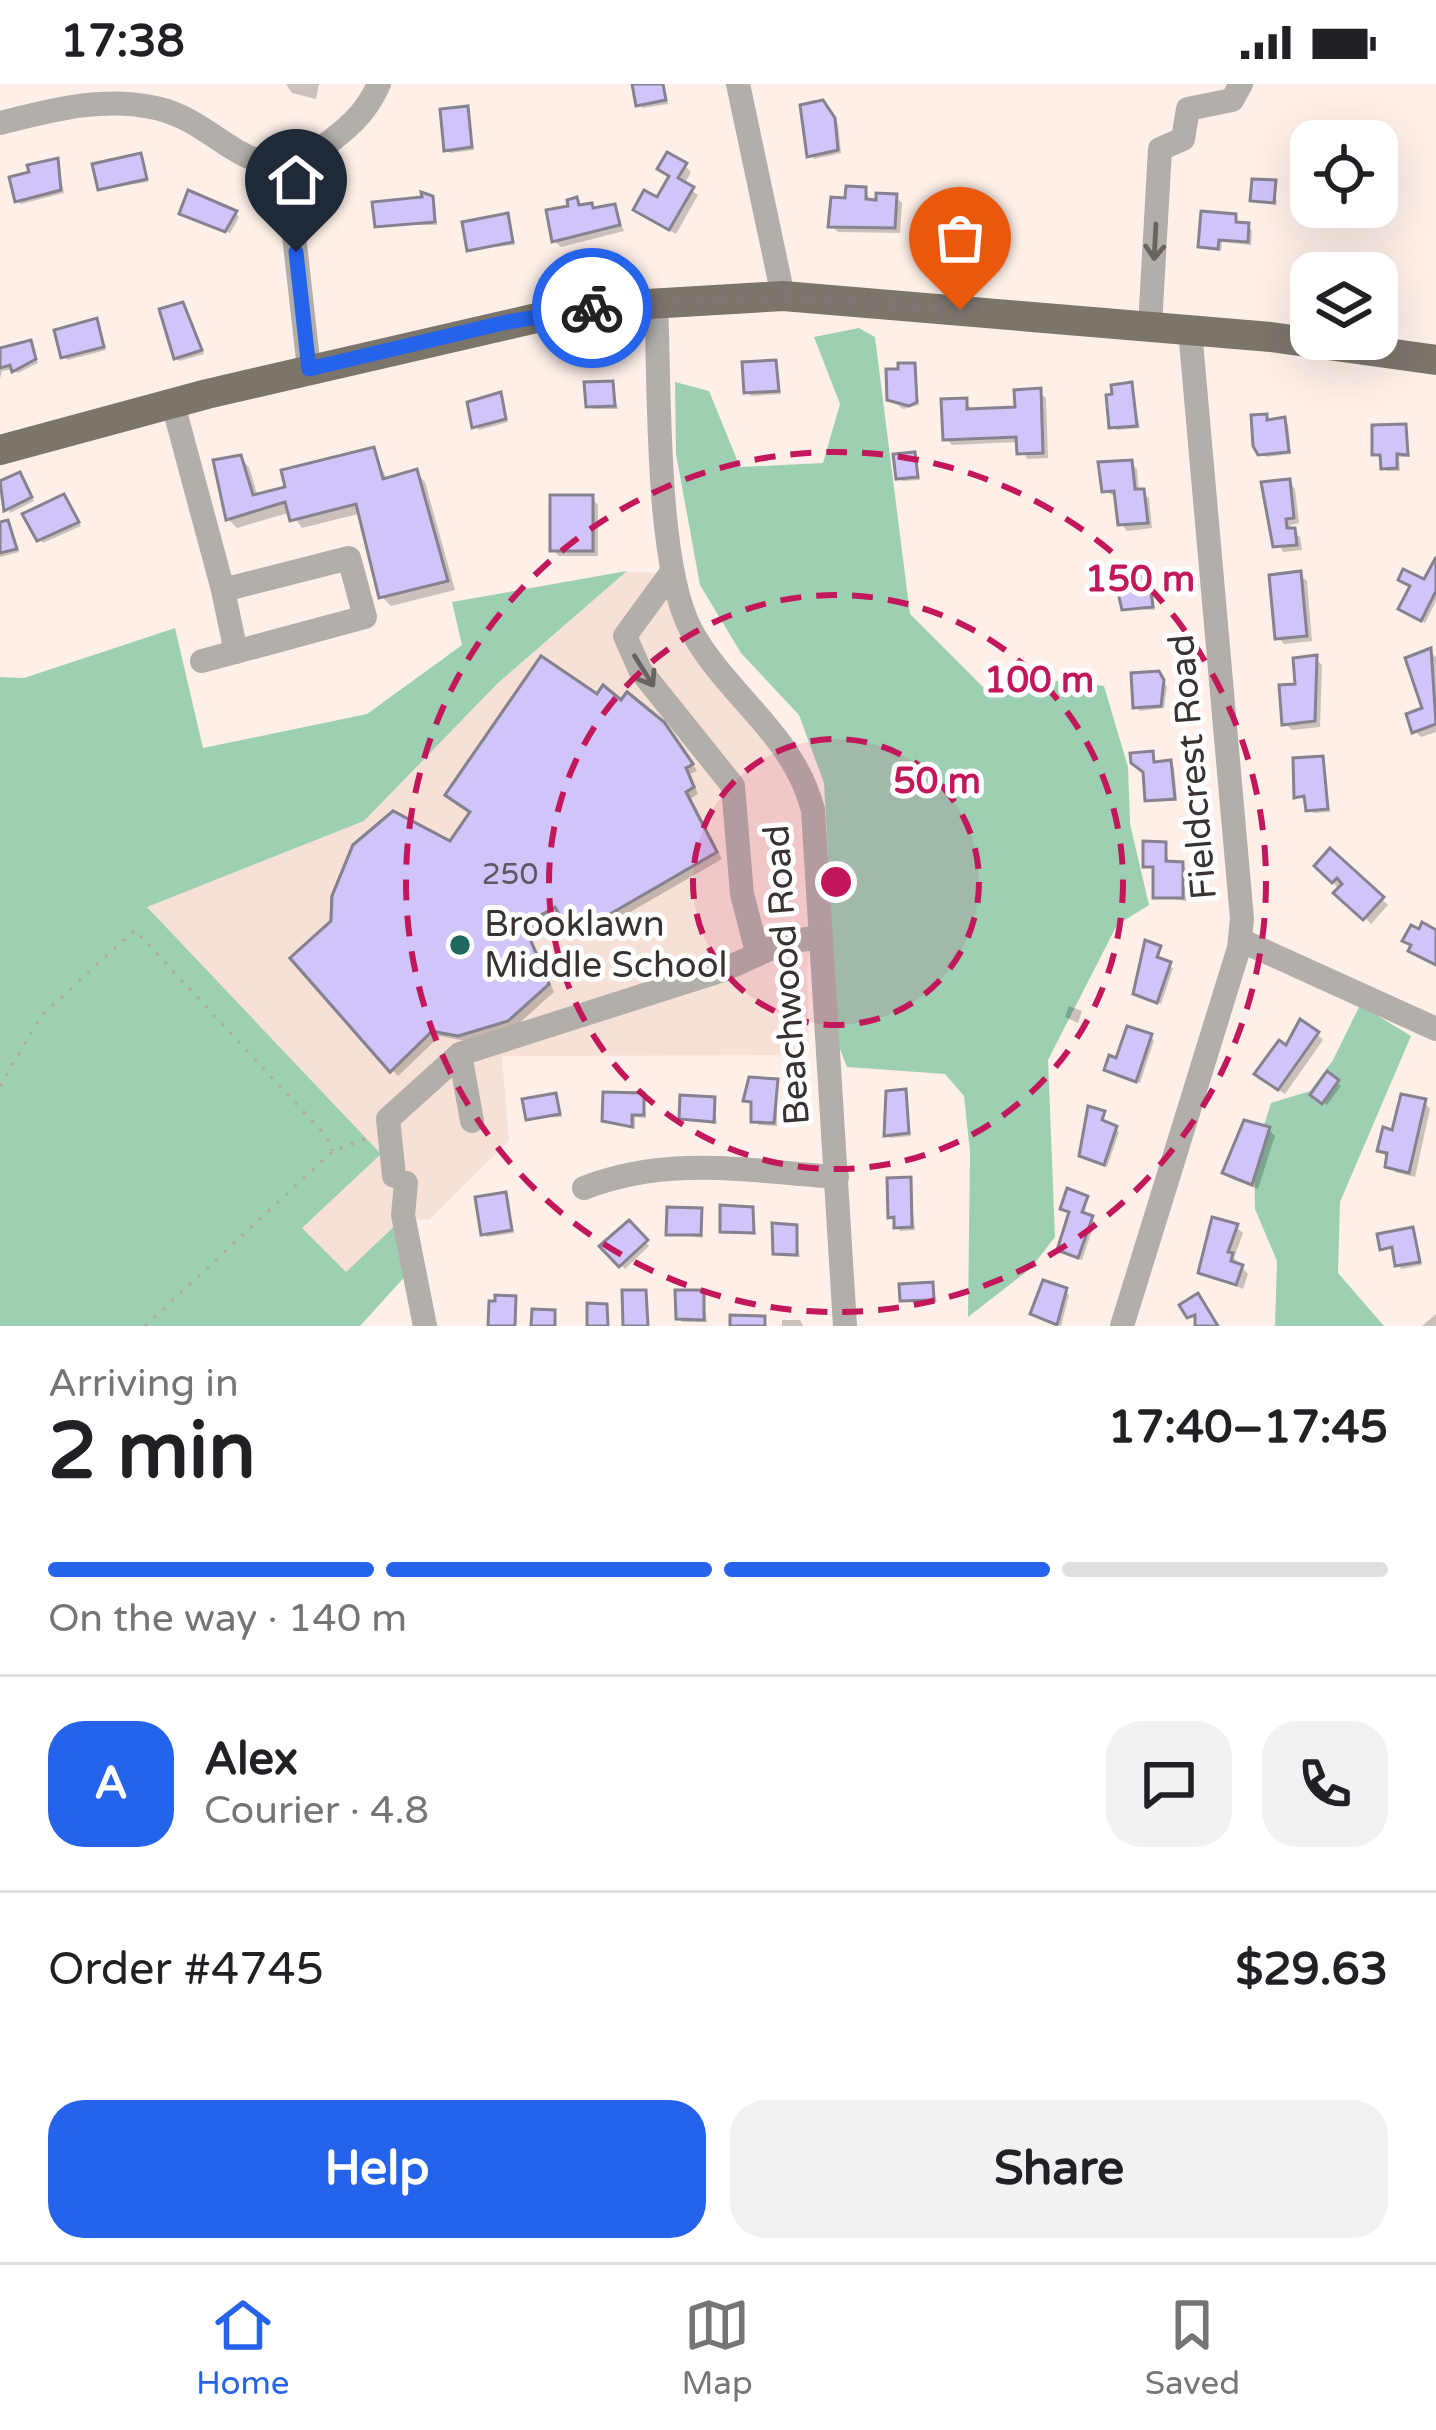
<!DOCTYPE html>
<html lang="en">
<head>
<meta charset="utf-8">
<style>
  :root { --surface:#fff; --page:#f2f2f2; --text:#202124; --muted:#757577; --line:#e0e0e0; --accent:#2563eb }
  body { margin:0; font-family:"Varela Round",sans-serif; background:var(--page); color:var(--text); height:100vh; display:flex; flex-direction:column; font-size:45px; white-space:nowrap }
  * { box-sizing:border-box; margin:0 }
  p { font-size:39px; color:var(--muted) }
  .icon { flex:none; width:66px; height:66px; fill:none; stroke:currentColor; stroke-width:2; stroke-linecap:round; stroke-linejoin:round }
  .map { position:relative; height:1242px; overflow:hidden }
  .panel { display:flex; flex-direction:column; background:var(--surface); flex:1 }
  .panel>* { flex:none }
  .buttons { position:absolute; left:1290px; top:36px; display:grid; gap:24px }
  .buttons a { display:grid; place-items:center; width:108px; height:108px; border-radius:24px; background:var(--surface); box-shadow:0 12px 48px #0002; font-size:60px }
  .pin { position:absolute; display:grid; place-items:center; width:102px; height:102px; color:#fff; margin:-123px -51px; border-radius:50% 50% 50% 0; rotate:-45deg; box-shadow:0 0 12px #0007 }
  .pin .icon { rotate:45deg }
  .courier { position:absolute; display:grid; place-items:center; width:120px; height:120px; margin:-60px; border:9px solid #2563eb; border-radius:50%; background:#fff; color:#222; box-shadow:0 3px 15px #0007 }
  .head em { font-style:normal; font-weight:700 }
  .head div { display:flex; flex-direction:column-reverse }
  .head { display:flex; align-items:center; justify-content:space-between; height:204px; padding:0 48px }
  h1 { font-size:78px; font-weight:700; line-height:90px }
  .bar { display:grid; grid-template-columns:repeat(4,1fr); gap:18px 12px; align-content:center; height:144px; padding:0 48px }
  .bar i { height:15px; border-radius:9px; background:var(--line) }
  .bar .active { background:var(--accent) }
  .bar p { grid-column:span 4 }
  .line { display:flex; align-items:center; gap:30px; padding:0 48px; border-top:3px solid var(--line) }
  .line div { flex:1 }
  .round { display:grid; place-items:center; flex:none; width:126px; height:126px; border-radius:36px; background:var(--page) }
  .button { display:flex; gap:24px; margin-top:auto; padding:24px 48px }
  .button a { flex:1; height:138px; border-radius:36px; background:var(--accent); color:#fff; font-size:48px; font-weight:700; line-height:138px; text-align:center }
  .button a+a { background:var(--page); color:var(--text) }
  .status { display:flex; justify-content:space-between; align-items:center; height:84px; padding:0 60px; background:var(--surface); direction:ltr }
  .status svg { height:33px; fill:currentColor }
  .dock { display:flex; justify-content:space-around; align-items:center; height:168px; border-top:3px solid var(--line); background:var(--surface); font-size:33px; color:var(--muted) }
  .dock a { display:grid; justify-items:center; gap:6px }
  .dock .active { color:var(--accent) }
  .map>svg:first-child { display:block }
  .built { fill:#f7e1d7 }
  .green { fill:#9dd0b3 }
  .shadow { fill:#0003 }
  .building { fill:#d0c4f8; stroke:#85838f; stroke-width:3; fill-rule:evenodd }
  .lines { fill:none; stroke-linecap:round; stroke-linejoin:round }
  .path { stroke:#b2a8a2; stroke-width:3; stroke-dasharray:3 9; stroke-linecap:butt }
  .minor { stroke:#b2aea9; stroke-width:24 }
  .major { stroke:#7c756c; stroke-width:30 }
  .oneway { stroke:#696460 }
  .done { stroke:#7d7571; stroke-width:12; stroke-dasharray:0 21.6 }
  .route { stroke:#2563eb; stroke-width:15 }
  .ring { fill:none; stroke:#c2185b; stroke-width:6; stroke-dasharray:21 15 }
  .poi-dot { fill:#1f6961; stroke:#fff; stroke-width:4.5 }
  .labels { text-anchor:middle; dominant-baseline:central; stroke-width:10; stroke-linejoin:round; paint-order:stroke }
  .number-label { font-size:30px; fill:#5e5762 }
  .street-label { font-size:36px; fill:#383330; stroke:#fff }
  .poi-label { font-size:36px; fill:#383330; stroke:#fff; text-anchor:start }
  .centre { fill:#c2185b; stroke:#fff; stroke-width:6 }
  .ring-label { font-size:36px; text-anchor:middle; font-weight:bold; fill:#c2185b; stroke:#fff; stroke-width:10; stroke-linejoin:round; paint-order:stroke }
</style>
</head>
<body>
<div class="status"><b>17:38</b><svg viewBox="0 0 49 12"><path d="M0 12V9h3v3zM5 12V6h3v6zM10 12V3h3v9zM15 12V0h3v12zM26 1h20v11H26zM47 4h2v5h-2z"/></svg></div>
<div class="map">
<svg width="1436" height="1242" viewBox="0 0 1436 1242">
  <rect width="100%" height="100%" fill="#fef0e9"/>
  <polygon class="built" points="627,487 654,489 664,498 798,701 813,835 807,887 809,971 502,972 509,1057 429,1136 403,1134 346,1188 0,1242 0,997 146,823 364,737 498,599"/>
  <g class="green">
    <polygon points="859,244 875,253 910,530 988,608 1063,596 1104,602 1128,683 1130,740 1149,821 1117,841 1048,976 1055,1153 1030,1185 968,1233 970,1068 964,1012 945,990 847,983 838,960 824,699 799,631 741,569 700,501 676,370 675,298 709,307 740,383 823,379 840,320 814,253"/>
    <polygon points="627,487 498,599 364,737 147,823 381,1070 302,1144 346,1188 403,1134 410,1187 360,1242 0,1242 0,593 24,594 175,544 203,664 367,630 462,561 452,518"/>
    <polygon points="1360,921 1411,952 1340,1118 1338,1189 1384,1242 1275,1242 1277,1177 1255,1125 1254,1073 1271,1019 1310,1007 1333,976"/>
  </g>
  <g class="shadow">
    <polygon points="286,0 319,0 316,15 292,9"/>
    <polygon points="636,0 662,0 668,20 642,24"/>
    <polygon points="826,23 838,40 841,69 814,75 810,71"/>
    <polygon points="467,26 474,66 450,69 447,66"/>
    <polygon points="140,72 148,98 100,105"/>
    <polygon points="57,77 64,109 21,120 17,117"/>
    <polygon points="685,82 691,88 684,101 698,111 676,150 643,131"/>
    <polygon points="1274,99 1277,121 1253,116"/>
    <polygon points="865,106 871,118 896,113 902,119 900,149 838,148 831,142 848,117"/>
    <polygon points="427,111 435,119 437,141 378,141 375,120"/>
    <polygon points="576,117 595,127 614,123 624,147 561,163 554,157"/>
    <polygon points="182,129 235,129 239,133 230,149"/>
    <polygon points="507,132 515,161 470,165"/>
    <polygon points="1235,133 1238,141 1252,146 1251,161 1222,158 1221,167 1201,162"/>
    <polygon points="182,221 204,270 180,277 176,274"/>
    <polygon points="96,238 106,266 68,276 64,273"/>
    <polygon points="30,259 38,279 18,289 13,285 2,287 0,295 0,267"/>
    <polygon points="775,279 781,310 751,312 747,308"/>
    <polygon points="914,282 919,321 903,325 890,315"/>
    <polygon points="612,300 618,325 593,325 589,322"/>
    <polygon points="1131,302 1140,344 1116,346 1115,313"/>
    <polygon points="1039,308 1046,314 1048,374 1027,375 1020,358 952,361 946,354 966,317 972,327 1018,325"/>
    <polygon points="500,312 508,338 479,346 475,342"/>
    <polygon points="1255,334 1288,340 1291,370 1265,373"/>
    <polygon points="1404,343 1410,373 1399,373 1400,387 1387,387 1383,373 1375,370"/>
    <polygon points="373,366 388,397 417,389 425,398 455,506 391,522 382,513 362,429 302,444 291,428 237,444 228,435 240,374 249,383 258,413"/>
    <polygon points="914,371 920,396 902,397 899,394"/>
    <polygon points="1130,379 1137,385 1139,408 1149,414 1152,444 1127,447 1121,440 1117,413 1104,407"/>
    <polygon points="19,391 34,417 10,429 0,401"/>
    <polygon points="1289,398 1295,405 1299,439 1290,441 1291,447 1300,453 1302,466 1283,468 1268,437 1264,401"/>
    <polygon points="592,414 598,421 598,472 559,472 553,466"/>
    <polygon points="68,418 81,442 43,459 40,455"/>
    <polygon points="7,439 19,468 0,473 0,441"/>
    <polygon points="1436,480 1436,517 1425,539 1405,528"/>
    <polygon points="1116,486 1151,493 1155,526 1124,524"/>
    <polygon points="1300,491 1307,497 1312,557 1284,560 1278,553"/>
    <polygon points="1430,568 1436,573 1436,648 1421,653 1415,647 1426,626"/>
    <polygon points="1316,575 1322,581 1320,643 1292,646 1285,639"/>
    <polygon points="1162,594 1167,603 1164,624 1140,627 1136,623"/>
    <polygon points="598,614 670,648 697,687 690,690 698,710 690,715 722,775 580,857 561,828 529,848 554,908 515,943 466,957 440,952 398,992 294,875 451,760"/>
    <polygon points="1152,670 1156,681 1174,683 1177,717 1148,716"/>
    <polygon points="1322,675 1330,728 1313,729 1308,715 1297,712"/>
    <polygon points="1165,761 1169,780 1186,784 1186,817 1156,812 1156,786 1146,782"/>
    <polygon points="1330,768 1388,821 1371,840 1318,782"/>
    <polygon points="1159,865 1160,877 1173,884 1161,920 1136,909"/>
    <polygon points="1069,922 1082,927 1078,939 1065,933"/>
    <polygon points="1317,950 1323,956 1285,1010 1264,996 1287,966"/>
    <polygon points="1151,953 1154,956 1140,999 1111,989"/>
    <polygon points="1328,991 1341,1002 1327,1021 1313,1010"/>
    <polygon points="777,998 777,1042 758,1041 754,1020 746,1016"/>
    <polygon points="905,1008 911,1052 890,1054 887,1051"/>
    <polygon points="555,1012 562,1033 529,1034"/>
    <polygon points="643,1012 646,1034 635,1033 635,1045 605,1036"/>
    <polygon points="714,1016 717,1040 682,1034"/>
    <polygon points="1424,1018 1430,1025 1415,1093 1395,1088 1381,1066"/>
    <polygon points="1103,1030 1105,1040 1119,1048 1107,1083 1082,1071"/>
    <polygon points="1269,1046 1275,1052 1258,1105 1232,1095 1225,1089"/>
    <polygon points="909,1096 915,1146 900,1147 891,1133"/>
    <polygon points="505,1111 514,1149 487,1153 484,1149"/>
    <polygon points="1086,1115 1085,1132 1095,1138 1082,1176 1064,1169 1072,1130 1064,1124"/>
    <polygon points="752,1126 756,1151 723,1146"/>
    <polygon points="700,1127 703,1154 669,1149"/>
    <polygon points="629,1140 649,1162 625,1185 604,1162"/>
    <polygon points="1236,1143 1243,1149 1234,1174 1248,1190 1243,1205 1201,1188"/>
    <polygon points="795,1144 800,1173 779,1172 776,1169"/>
    <polygon points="1412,1146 1422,1181 1401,1185 1395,1166 1383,1164"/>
    <polygon points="932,1201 937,1218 903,1216"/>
    <polygon points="1065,1207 1069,1211 1061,1242 1034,1230"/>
    <polygon points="703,1209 707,1238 682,1238 679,1234"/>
    <polygon points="1436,1230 1436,1242 1422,1242"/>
    <polygon points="782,1236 800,1236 803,1242 782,1242"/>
  </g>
  <g class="building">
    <polygon points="632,0 663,0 666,16 636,22"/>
    <polygon points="823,16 835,34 838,66 807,73 800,21"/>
    <polygon points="468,22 472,63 444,67 440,25"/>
    <polygon points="667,68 687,79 678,94 694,103 669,146 633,126 644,106 657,113 669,92 657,85"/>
    <polygon points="141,69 147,95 98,106 92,80"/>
    <polygon points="58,74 61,106 15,118 9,93 29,88 27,81"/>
    <polygon points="1252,95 1276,96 1274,119 1250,117"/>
    <polygon points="846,102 866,103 866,115 876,116 876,109 897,110 895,144 828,143 831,113 845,114"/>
    <polygon points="188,106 237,127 225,148 179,130"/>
    <polygon points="421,108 433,112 435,138 375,143 372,118 422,113"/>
    <polygon points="577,113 579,121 592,119 593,124 615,120 620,141 552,158 546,126 568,122 567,116"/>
    <polygon points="1201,127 1236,130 1236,138 1249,139 1248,158 1219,156 1218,165 1198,163"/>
    <polygon points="508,129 513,158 467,167 462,138"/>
    <polygon points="183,218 202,266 174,275 159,225"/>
    <polygon points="97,234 104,263 61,274 54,246"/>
    <polygon points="31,256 36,275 12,288 10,281 0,284 0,264"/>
    <polygon points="776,276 779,307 744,309 742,278"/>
    <polygon points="898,279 915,279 917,318 909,322 887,316 886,285 898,285"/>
    <polygon points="613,297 615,322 586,323 584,298"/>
    <polygon points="1132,298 1137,342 1109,344 1106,311 1112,310 1111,301"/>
    <polygon points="1041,304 1043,369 1017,370 1016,353 943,356 941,315 967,314 967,325 1015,323 1014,306"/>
    <polygon points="501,308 506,335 472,344 467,318"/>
    <polygon points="1267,330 1267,336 1285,333 1289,368 1258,371 1253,362 1251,331"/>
    <polygon points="1406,340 1408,371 1397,370 1397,384 1381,385 1380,371 1372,371 1372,341"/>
    <polygon points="374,363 383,395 417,385 448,497 379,514 356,420 290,437 285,418 226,436 213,376 241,371 253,411 285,403 281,386"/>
    <polygon points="915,368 918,393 896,395 893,370"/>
    <polygon points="1132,376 1135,405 1144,405 1148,439 1118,441 1114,407 1102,408 1098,378"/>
    <polygon points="20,388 32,413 4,427 0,397"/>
    <polygon points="1290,395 1294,434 1286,435 1287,444 1295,444 1297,461 1273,463 1261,398"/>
    <polygon points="64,410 79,438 37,457 22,430"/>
    <rect x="550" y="411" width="43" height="56"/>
    <polygon points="8,436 17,465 0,469 0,438"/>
    <polygon points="1436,473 1436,507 1421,537 1398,525 1410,502 1398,496 1403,485 1424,495"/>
    <polygon points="1132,481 1132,488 1148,486 1153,523 1122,526 1112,482"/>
    <polygon points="1301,487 1307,552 1275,555 1269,491"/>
    <polygon points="1431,564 1436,640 1412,649 1406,630 1422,624 1405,574"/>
    <polygon points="1317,571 1315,637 1282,641 1279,601 1295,600 1293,574"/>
    <path d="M 541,572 L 597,610 L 603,601 L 621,616 L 627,608 L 664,638 L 693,680 L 686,684 L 694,703 L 686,708 L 717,768 L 572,852 L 555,823 L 524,841 L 549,900 L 508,937 L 458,952 L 432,947 L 390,988 L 290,874 L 331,837 L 332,812 L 353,761 L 393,727 L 450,757 L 470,728 L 445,711 ZM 576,649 L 645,724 L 566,768 L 542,733 L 525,722 ZM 518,731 L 537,745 L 557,774 L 535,786 L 549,812 L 485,848 L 460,807 L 438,796 L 480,734 L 504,752 Z"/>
    <polygon points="541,572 597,610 603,601 621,616 627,608 664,638 693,680 686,684 694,703 686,708 717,768 572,852 555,823 524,841 549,900 508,937 458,952 432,947 390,988 290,874 331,837 332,812 353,761 393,727 450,757 470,728 445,711"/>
    <polygon points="1159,587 1164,596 1161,622 1133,624 1131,589"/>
    <polygon points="1153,667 1154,678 1171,676 1175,715 1145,717 1143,688 1131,679 1130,669"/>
    <polygon points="1323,672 1328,725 1306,727 1304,712 1294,714 1293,674"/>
    <polygon points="1143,757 1166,758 1166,777 1183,778 1183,814 1153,814 1153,783 1143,783"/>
    <polygon points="1330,764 1384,813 1363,836 1333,809 1342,800 1337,794 1332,799 1314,782"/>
    <polygon points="1422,838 1436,846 1436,881 1408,867 1411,861 1402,857 1411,841 1419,845"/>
    <polygon points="1145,856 1161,862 1157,873 1171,878 1157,919 1133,910"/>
    <polygon points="1300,935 1319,948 1278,1006 1254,990 1279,956 1286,961"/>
    <polygon points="1127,942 1152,950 1136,998 1104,986 1109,971 1116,974"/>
    <polygon points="1327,987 1339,996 1322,1020 1310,1011"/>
    <polygon points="749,993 778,995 774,1039 751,1038 751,1018 743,1017"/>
    <polygon points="906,1005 909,1049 884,1052 886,1007"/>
    <polygon points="603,1008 644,1009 644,1031 632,1031 632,1043 602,1037"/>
    <polygon points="556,1009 560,1030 526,1036 522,1015"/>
    <polygon points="1401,1010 1426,1015 1409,1089 1385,1083 1387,1069 1377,1067 1383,1043 1392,1046"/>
    <polygon points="680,1011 715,1013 714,1038 679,1035"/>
    <polygon points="1088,1022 1105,1027 1102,1036 1117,1042 1104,1081 1079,1072"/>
    <polygon points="1244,1036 1270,1043 1252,1101 1222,1089"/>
    <polygon points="911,1093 912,1143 894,1144 894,1133 888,1134 887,1094"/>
    <polygon points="1067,1104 1088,1112 1082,1128 1093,1132 1078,1174 1057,1166 1069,1128 1060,1125"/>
    <polygon points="506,1108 512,1146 481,1151 475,1113"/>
    <polygon points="720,1121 753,1123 754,1149 720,1148"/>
    <polygon points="667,1123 702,1124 701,1151 666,1151"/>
    <polygon points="1212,1133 1238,1140 1228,1168 1233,1169 1231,1177 1243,1181 1236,1201 1198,1189"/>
    <polygon points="629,1136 648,1156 619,1183 599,1162"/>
    <polygon points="772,1139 797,1141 797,1171 773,1170"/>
    <polygon points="1413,1143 1420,1178 1395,1182 1392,1163 1380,1166 1377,1150"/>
    <polygon points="1043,1196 1067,1204 1057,1241 1030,1230"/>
    <polygon points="933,1198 934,1216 900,1217 899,1200"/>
    <polygon points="622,1206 646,1206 648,1242 623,1242"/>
    <polygon points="675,1206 704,1206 704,1236 676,1235"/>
    <polygon points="1198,1209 1218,1242 1195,1242 1195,1231 1187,1234 1179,1221"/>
    <polygon points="495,1211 516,1212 515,1242 488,1242 489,1217 495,1217"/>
    <polygon points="587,1219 607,1220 608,1242 587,1242"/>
    <polygon points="532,1225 555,1226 555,1242 531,1242"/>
    <polygon points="730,1231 765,1232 765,1242 730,1242"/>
  </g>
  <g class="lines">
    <g class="path">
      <polyline points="0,1002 41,932 135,846 327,1053 333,1067"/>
      <polyline points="145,1242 333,1067 365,1055"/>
    </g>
    <g class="minor">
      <polyline points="738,0 783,212"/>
      <path d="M 0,39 C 53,26 102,12 156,24 C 227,40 253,118 332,56 C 354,39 367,26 379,0"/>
      <polyline points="286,80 309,285"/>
      <path d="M 656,220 C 660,302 655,478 691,546 C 727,612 793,649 813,726 L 845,1242"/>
      <polyline points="1150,242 1160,65 1183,55 1188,25 1232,16 1241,0"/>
      <polyline points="173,320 223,506 349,474 365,533 202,577"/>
      <polyline points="671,489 625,552 640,586 733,702 742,810 757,868"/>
      <polyline points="223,506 236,568"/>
      <polyline points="1240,856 1436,945"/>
      <polyline points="472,1037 460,970 723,886 785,858 821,853"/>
      <polyline points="394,1092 388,1035 460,970"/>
      <polyline points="406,1099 403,1131 425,1242"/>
      <path d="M 584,1104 C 669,1071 748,1087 837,1093"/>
      <polyline points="1122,1242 1239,864 1242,835 1190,246"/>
    </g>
    <polyline class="major" points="0,366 207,310 580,224 783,212 1271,253 1436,276"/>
  </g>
  <defs><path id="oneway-shaft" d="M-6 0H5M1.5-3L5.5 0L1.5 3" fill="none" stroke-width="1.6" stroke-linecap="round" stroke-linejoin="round" transform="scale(3)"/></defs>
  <g class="oneway">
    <use href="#oneway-shaft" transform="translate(1155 158) rotate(93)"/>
    <use href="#oneway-shaft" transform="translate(644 587) rotate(58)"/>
  </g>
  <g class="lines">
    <polyline class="done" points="592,224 783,212 960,226"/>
    <polyline class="route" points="296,168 309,285 507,238 592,224"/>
  </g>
  <circle cx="836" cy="798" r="143" fill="#c2185b" fill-opacity=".12"/>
  <g class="ring">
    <circle cx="836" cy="798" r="143"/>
    <circle cx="836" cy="798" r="287"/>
    <circle cx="836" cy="798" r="430"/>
  </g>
  <circle class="poi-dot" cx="460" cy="861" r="12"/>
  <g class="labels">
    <g class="number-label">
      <text x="510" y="790">250</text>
    </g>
    <g class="street-label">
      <text transform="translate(1193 683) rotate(-95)">Fieldcrest Road</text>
      <text transform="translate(787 891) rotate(-94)">Beachwood Road</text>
    </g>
    <g class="poi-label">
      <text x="484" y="840">Brooklawn<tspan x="484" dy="41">Middle School</tspan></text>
    </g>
  </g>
  <circle cx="836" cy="798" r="18" class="centre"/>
  <g class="ring-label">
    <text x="1140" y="507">150 m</text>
    <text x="1039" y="608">100 m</text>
    <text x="937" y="709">50 m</text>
  </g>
</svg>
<div class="buttons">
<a><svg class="icon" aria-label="locate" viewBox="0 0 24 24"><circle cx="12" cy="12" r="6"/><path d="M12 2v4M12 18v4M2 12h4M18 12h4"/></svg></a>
<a><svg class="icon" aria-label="layers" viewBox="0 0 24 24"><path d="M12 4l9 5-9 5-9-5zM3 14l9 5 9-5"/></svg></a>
</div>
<div class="pin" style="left:960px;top:226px;background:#ea580c"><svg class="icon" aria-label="bag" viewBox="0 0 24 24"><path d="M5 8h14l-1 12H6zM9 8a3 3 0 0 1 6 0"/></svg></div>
<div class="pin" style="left:296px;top:168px;background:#1f2937"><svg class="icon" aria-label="home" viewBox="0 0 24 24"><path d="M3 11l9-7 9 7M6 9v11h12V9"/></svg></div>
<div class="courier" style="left:592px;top:224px"><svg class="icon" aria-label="bike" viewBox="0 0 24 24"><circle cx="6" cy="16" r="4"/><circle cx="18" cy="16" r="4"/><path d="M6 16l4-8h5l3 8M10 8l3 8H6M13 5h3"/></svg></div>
</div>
<section class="panel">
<div class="head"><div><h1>2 min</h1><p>Arriving in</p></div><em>17:40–17:45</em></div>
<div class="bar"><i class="active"></i><i class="active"></i><i class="active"></i><i></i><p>On the way · 140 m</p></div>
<div class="line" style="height:216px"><b class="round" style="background:var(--accent);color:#fff">A</b><div><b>Alex</b><p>Courier · 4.8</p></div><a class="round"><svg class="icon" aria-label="chat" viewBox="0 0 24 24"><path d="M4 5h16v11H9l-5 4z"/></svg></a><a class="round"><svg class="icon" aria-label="phone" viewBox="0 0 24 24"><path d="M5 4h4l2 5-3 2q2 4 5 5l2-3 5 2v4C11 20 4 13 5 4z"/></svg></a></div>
<div class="line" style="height:156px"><div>Order #4745</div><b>$29.63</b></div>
<div class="button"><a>Help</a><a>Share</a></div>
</section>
<nav class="dock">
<a class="active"><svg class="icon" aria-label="home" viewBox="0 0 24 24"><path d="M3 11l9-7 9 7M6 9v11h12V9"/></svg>Home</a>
<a><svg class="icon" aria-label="map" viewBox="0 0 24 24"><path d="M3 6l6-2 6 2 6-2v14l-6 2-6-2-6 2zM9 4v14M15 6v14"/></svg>Map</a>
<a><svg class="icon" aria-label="saved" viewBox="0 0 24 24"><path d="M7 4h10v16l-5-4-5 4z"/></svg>Saved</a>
</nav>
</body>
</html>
